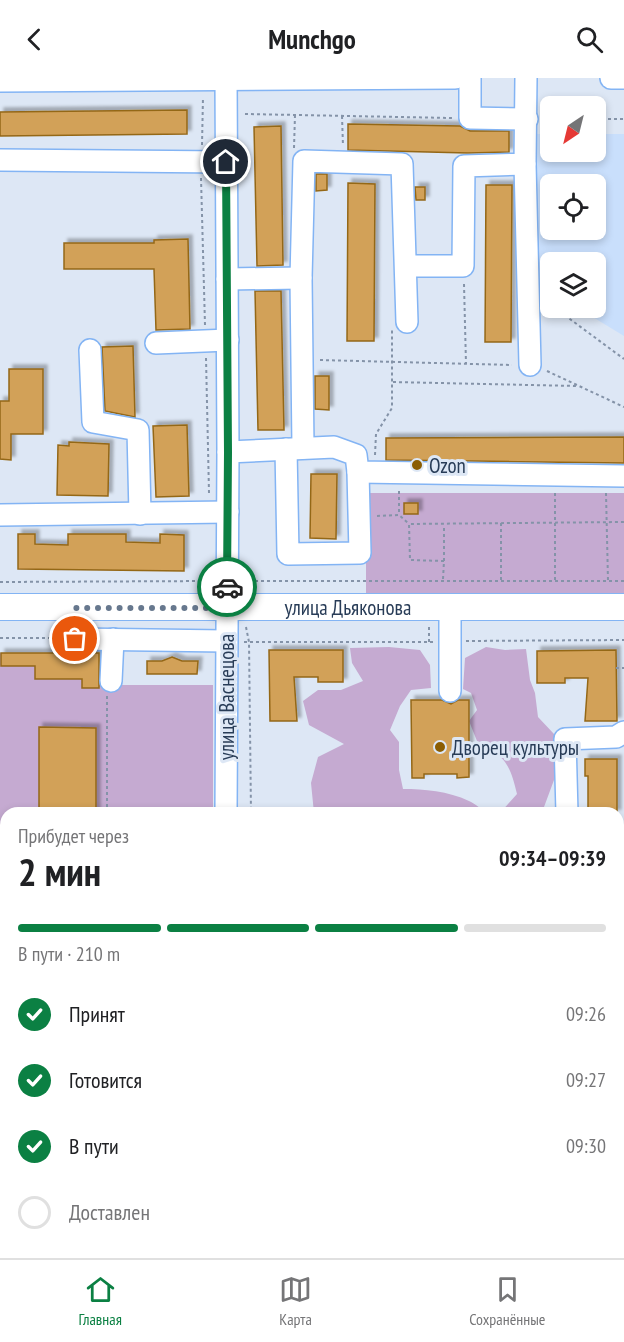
<!DOCTYPE html>
<html lang="ru">
<head>
<meta charset="utf-8">
<style>
  :root { --surface:#fff; --page:#f2f2f2; --text:#202124; --muted:#757577; --line:#e0e0e0; --accent:#0b8043 }
  body { margin:0; font-family:"PT Sans Narrow",sans-serif; background:var(--page); color:var(--text); height:100vh; display:flex; flex-direction:column; font-size:22px; white-space:nowrap }
  * { box-sizing:border-box; margin:0 }
  p { font-size:20px; color:var(--muted) }
  .icon { flex:none; width:33px; height:33px; fill:none; stroke:currentColor; stroke-width:2; stroke-linecap:round; stroke-linejoin:round }
  .map { position:relative; flex:1; overflow:hidden }
  .details { position:absolute; left:0px; top:729px; width:624px; height:452px; display:flex; flex-direction:column; background:var(--surface); border-radius:18px 18px 0 0; box-shadow:0 3px 9px #0003 }
  .details>* { flex:none }
  .needle { width:39px; rotate:215deg }
  .tools { position:absolute; left:540px; top:18px; display:grid; gap:12px }
  .tools a { display:grid; place-items:center; width:66px; height:66px; border-radius:9px; background:var(--surface); box-shadow:0 3px 9px #0003; font-size:30px }
  .pin { position:absolute; display:grid; place-items:center; width:51px; height:51px; color:#fff; margin:-26px; border:3px solid #fff; border-radius:50%; box-shadow:0 2px 6px #0007 }
  .courier { position:absolute; display:grid; place-items:center; width:60px; height:60px; margin:-30px; border:4px solid #0b8043; border-radius:50%; background:#fff; color:#222; box-shadow:0 2px 8px #0007 }
  .summary em { font-style:normal; font-weight:700 }
  .summary div { display:flex; flex-direction:column-reverse }
  .summary { display:flex; align-items:center; justify-content:space-between; height:102px; padding:0 18px }
  h1 { font-size:39px; font-weight:700; line-height:45px }
  .bar { display:grid; grid-template-columns:repeat(4,1fr); gap:9px 6px; align-content:center; height:72px; padding:0 18px }
  .bar i { height:8px; border-radius:4px; background:var(--line) }
  .bar .on { background:var(--accent) }
  .bar p { grid-column:span 4 }
  ol { padding:0 18px; list-style:none }
  li { display:flex; align-items:center; gap:18px; height:66px }
  li p { margin-inline-start:auto }
  li .icon { padding:6px; border-radius:50%; background:var(--accent); color:#fff; stroke-width:4 }
  li:last-child { color:var(--muted) }
  li i { width:33px; height:33px; border:3px solid var(--line); border-radius:50% }
  header { display:flex; justify-content:space-between; align-items:center; height:78px; padding:0 18px; background:var(--surface); font-size:27px; font-weight:700 }
  .menu { display:flex; justify-content:space-around; align-items:center; height:84px; border-top:2px solid var(--line); background:var(--surface); font-size:16px; color:var(--muted) }
  .menu a { display:grid; justify-items:center; gap:3px }
  .menu .on { color:var(--accent) }
  .map>svg:first-child { display:block }
  .built { fill:#c9dffc; fill-rule:evenodd }
  .green { fill:#c5aad1 }
  .building { fill:#d2a159; stroke:#946717; stroke-width:1.5; filter:url(#shadow) }
  .lines { fill:none; stroke-linecap:round; stroke-linejoin:round }
  .minor-casing { stroke:#83b4f4; stroke-width:24 }
  .major-casing { stroke:#83b4f4; stroke-width:28 }
  .path { stroke:#8493a8; stroke-width:2; stroke-dasharray:3 3; stroke-linecap:butt }
  .minor { stroke:#fff; stroke-width:21 }
  .major { stroke:#fff; stroke-width:26 }
  .done { stroke:#67788e; stroke-width:6; stroke-dasharray:0 10.8 }
  .route { stroke:#0b8043; stroke-width:8 }
  .poi-dot { fill:#8b5d02; stroke:#dde7f5; stroke-width:2 }
  .labels { text-anchor:middle; dominant-baseline:central; stroke-width:6; stroke-linejoin:round; paint-order:stroke }
  .poi-label { font-size:21px; fill:#283c57; stroke:#dde7f5; text-anchor:start }
  .street-label { font-size:21px; fill:#283c57; stroke:#dde7f5 }
</style>
</head>
<body>
<header><svg class="icon" aria-label="back" viewBox="0 0 24 24"><path d="M15 5l-7 7 7 7"/></svg>Munchgo<svg class="icon" aria-label="search" viewBox="0 0 24 24"><circle cx="10" cy="10" r="6"/><path d="M15 15l6 6"/></svg></header>
<div class="map">
<svg width="624" height="1180" viewBox="0 0 624 1180">
  <defs>
    <filter id="shadow"><feDropShadow dx="4" dy="-4" stdDeviation="1.5" flood-color="#0004"/></filter>
  </defs>
  <rect width="100%" height="100%" fill="#dde7f5"/>
  <g class="built">
    <path d="M 533,56 L 550,56 L 550,74 L 596,74 L 596,56 L 624,56 L 624,258 L 578,230 L 596,230 L 596,184 L 550,184 L 550,213 L 534,203 ZM 550,106 L 596,106 L 596,152 L 550,152 Z"/>
    <rect x="0" y="1028" width="6" height="69"/>
    <polygon points="260,1175 357,1174 357,1175 356,1180 260,1180"/>
  </g>
  <g class="green">
    <polygon points="366,415 624,415 624,521 366,522"/>
    <path d="M 389,569 L 420,572 L 430,587 L 431,610 L 411,612 L 400,628 L 390,652 L 399,664 L 399,692 L 403,711 C 424,711 448,713 469,723 C 476,726 481,732 489,735 L 314,735 L 311,705 L 318,679 L 344,666 L 309,647 L 303,623 L 318,612 L 341,612 L 363,603 L 352,585 L 350,570 Z"/>
    <path d="M 486,569 L 505,572 L 526,571 L 530,602 L 535,615 L 538,639 L 554,656 L 557,677 L 554,702 L 544,729 L 547,735 L 500,735 L 517,716 C 510,686 505,678 477,663 L 469,643 L 477,632 L 471,615 L 463,611 L 465,580 Z"/>
    <polygon points="0,575 99,575 99,607 213,607 213,735 6,735 6,997 0,997"/>
  </g>
  <g class="building">
    <polygon points="187,32 187,56 0,58 0,34"/>
    <polygon points="348,46 460,48 470,53 509,53 509,74 468,75 348,72"/>
    <polygon points="281,48 283,187 257,188 254,49"/>
    <polygon points="316,96 327,96 327,112 316,113"/>
    <polygon points="348,105 375,106 374,263 347,263"/>
    <polygon points="486,107 512,107 511,264 485,264"/>
    <polygon points="415,109 425,109 425,122 416,122"/>
    <polygon points="188,161 190,251 156,252 154,191 64,191 64,165 154,165 154,162"/>
    <polygon points="255,213 281,213 284,352 258,352"/>
    <polygon points="133,268 135,339 105,333 102,269"/>
    <polygon points="9,291 43,291 43,356 11,356 11,382 0,381 0,323 9,323"/>
    <polygon points="315,298 329,298 329,332 315,331"/>
    <polygon points="187,347 189,418 156,419 153,348"/>
    <polygon points="624,359 624,385 386,382 386,360"/>
    <polygon points="69,364 109,366 108,418 57,417 58,367 69,368"/>
    <polygon points="311,396 337,396 336,461 310,460"/>
    <rect x="404" y="425" width="14" height="11"/>
    <polygon points="18,456 35,456 35,466 68,467 68,456 126,456 126,464 160,465 160,456 184,457 184,493 18,491"/>
    <polygon points="269,572 343,572 343,604 318,604 318,599 294,599 297,643 270,643"/>
    <polygon points="616,572 617,643 585,643 588,600 565,600 565,605 537,605 537,573"/>
    <polygon points="1,575 99,575 99,610 82,610 82,601 35,601 35,588 1,588"/>
    <polygon points="172,579 182,583 198,583 197,596 147,596 147,583 162,583"/>
    <polygon points="411,622 442,622 451,626 458,622 469,622 469,699 457,700 457,696 424,696 424,700 412,700"/>
    <polygon points="39,649 96,650 96,735 39,735"/>
    <polygon points="585,681 617,681 617,735 588,735 588,698 585,698"/>
  </g>
  <g class="lines">
    <g class="minor-casing">
      <g id="minor">
        <polyline points="226,0 228,374 226,735"/>
        <polyline points="470,0 470,40 527,41"/>
        <polyline points="611,0 624,0"/>
        <polyline points="0,3 455,0"/>
        <polyline points="0,82 226,84"/>
        <polyline points="525,86 530,287"/>
        <polyline points="406,188 463,188 464,88 525,86 526,0"/>
        <polyline points="227,201 301,200"/>
        <polyline points="156,265 228,262"/>
        <polyline points="90,272 93,344 138,352 140,436"/>
        <polyline points="303,370 301,200 304,83 402,86 407,244"/>
        <polyline points="286,371 288,476 360,475 358,394"/>
        <polyline points="228,374 334,369 356,377 358,394 624,398"/>
        <polyline points="0,437 228,434"/>
        <polyline points="75,530 75,561 226,563"/>
        <polyline points="111,603 113,561"/>
        <polyline points="450,613 450,529"/>
        <polyline points="567,735 565,661 616,659 624,654"/>
        <polyline points="618,768 624,768"/>
        <polyline points="0,1010 6,1010"/>
        <polyline points="618,1013 624,1013"/>
        <polyline points="0,1070 6,1070"/>
        <polyline points="618,1085 624,1085"/>
        <polyline points="226,1174 226,1180"/>
        <polyline points="446,1180 446,1174"/>
      </g>
    </g>
    <g class="major-casing">
      <g id="major">
        <path id="s1" d="M 0,529 L 624,529"/>
      </g>
    </g>
    <g class="path">
      <polyline points="245,36 452,40"/>
      <polyline points="342,38 343,68"/>
      <polyline points="596,41 624,41"/>
      <polyline points="202,67 203,19"/>
      <polyline points="294,70 295,37"/>
      <polyline points="201,100 205,247"/>
      <polyline points="464,206 466,286"/>
      <polyline points="555,230 624,281"/>
      <polyline points="206,280 209,415"/>
      <polyline points="320,282 512,287"/>
      <polyline points="547,293 624,329"/>
      <polyline points="393,304 576,308"/>
      <polyline points="375,377 376,356 392,330 392,252"/>
      <polyline points="399,413 399,437"/>
      <polyline points="606,415 608,503"/>
      <polyline points="377,438 399,437 409,446"/>
      <polyline points="444,483 444,447"/>
      <polyline points="443,501 444,483 410,482 409,446 624,444"/>
      <polyline points="501,502 501,445"/>
      <polyline points="555,502 555,415"/>
      <polyline points="243,503 624,503"/>
      <polyline points="0,504 210,503"/>
      <polyline points="246,549 249,564 251,735"/>
      <polyline points="0,560 57,560"/>
      <polyline points="466,563 624,562"/>
      <polyline points="244,564 434,564"/>
      <polyline points="429,564 429,548"/>
      <polyline points="616,590 624,590"/>
      <polyline points="107,735 107,618"/>
      <polyline points="249,1180 249,1174"/>
    </g>
    <use href="#minor" class="minor"/>
    <use href="#major" class="major"/>
  </g>
  <g class="lines">
    <polyline class="done" points="75,561 75,530 226,530 227,509"/>
    <polyline class="route" points="226,84 228,374 227,509"/>
  </g>
  <g class="poi-dot">
    <circle cx="417" cy="387" r="6"/>
    <circle cx="440" cy="669" r="6"/>
  </g>
  <g class="labels">
    <g class="poi-label">
      <text x="429" y="387">Ozon</text>
      <text x="452" y="669">Дворец культуры</text>
    </g>
    <g class="street-label">
      <text stroke="none"><textPath href="#s1" startOffset="348">улица Дьяконова</textPath></text>
      <text transform="translate(226 619) rotate(-90)">улица Васнецова</text>
    </g>
  </g>
</svg>
<div class="tools">
<a><svg class="needle" viewBox="-14 -14 28 28"><path d="M0-13l5 13h-10z" fill="#e53935"/><path d="M0 13l5-13h-10z" fill="#757577"/></svg></a>
<a><svg class="icon" aria-label="locate" viewBox="0 0 24 24"><circle cx="12" cy="12" r="6"/><path d="M12 2v4M12 18v4M2 12h4M18 12h4"/></svg></a>
<a><svg class="icon" aria-label="layers" viewBox="0 0 24 24"><path d="M12 4l9 5-9 5-9-5zM3 14l9 5 9-5"/></svg></a>
</div>
<div class="pin" style="left:75px;top:561px;background:#ea580c"><svg class="icon" aria-label="bag" viewBox="0 0 24 24"><path d="M5 8h14l-1 12H6zM9 8a3 3 0 0 1 6 0"/></svg></div>
<div class="pin" style="left:226px;top:84px;background:#1f2937"><svg class="icon" aria-label="home" viewBox="0 0 24 24"><path d="M3 11l9-7 9 7M6 9v11h12V9"/></svg></div>
<div class="courier" style="left:227px;top:509px"><svg class="icon" aria-label="car" viewBox="0 0 24 24"><path d="M5 17H2v-5l4-1 3-4h7l3 4 3 1v5h-3M9 17h6M6 11h13"/><circle cx="7" cy="17" r="2"/><circle cx="17" cy="17" r="2"/></svg></div>
<section class="details">
<div class="summary"><div><h1>2 мин</h1><p>Прибудет через</p></div><em>09:34–09:39</em></div>
<div class="bar"><i class="on"></i><i class="on"></i><i class="on"></i><i></i><p>В пути · 210 m</p></div>
<ol>
<li><svg class="icon" aria-label="check" viewBox="0 0 24 24"><path d="M5 12l5 5 9-10"/></svg>Принят<p>09:26</p></li>
<li><svg class="icon" aria-label="check" viewBox="0 0 24 24"><path d="M5 12l5 5 9-10"/></svg>Готовится<p>09:27</p></li>
<li><svg class="icon" aria-label="check" viewBox="0 0 24 24"><path d="M5 12l5 5 9-10"/></svg>В пути<p>09:30</p></li>
<li><i></i>Доставлен</li>
</ol>
</section>
</div>
<nav class="menu">
<a class="on"><svg class="icon" aria-label="home" viewBox="0 0 24 24"><path d="M3 11l9-7 9 7M6 9v11h12V9"/></svg>Главная</a>
<a><svg class="icon" aria-label="map" viewBox="0 0 24 24"><path d="M3 6l6-2 6 2 6-2v14l-6 2-6-2-6 2zM9 4v14M15 6v14"/></svg>Карта</a>
<a><svg class="icon" aria-label="saved" viewBox="0 0 24 24"><path d="M7 4h10v16l-5-4-5 4z"/></svg>Сохранённые</a>
</nav>
</body>
</html>
